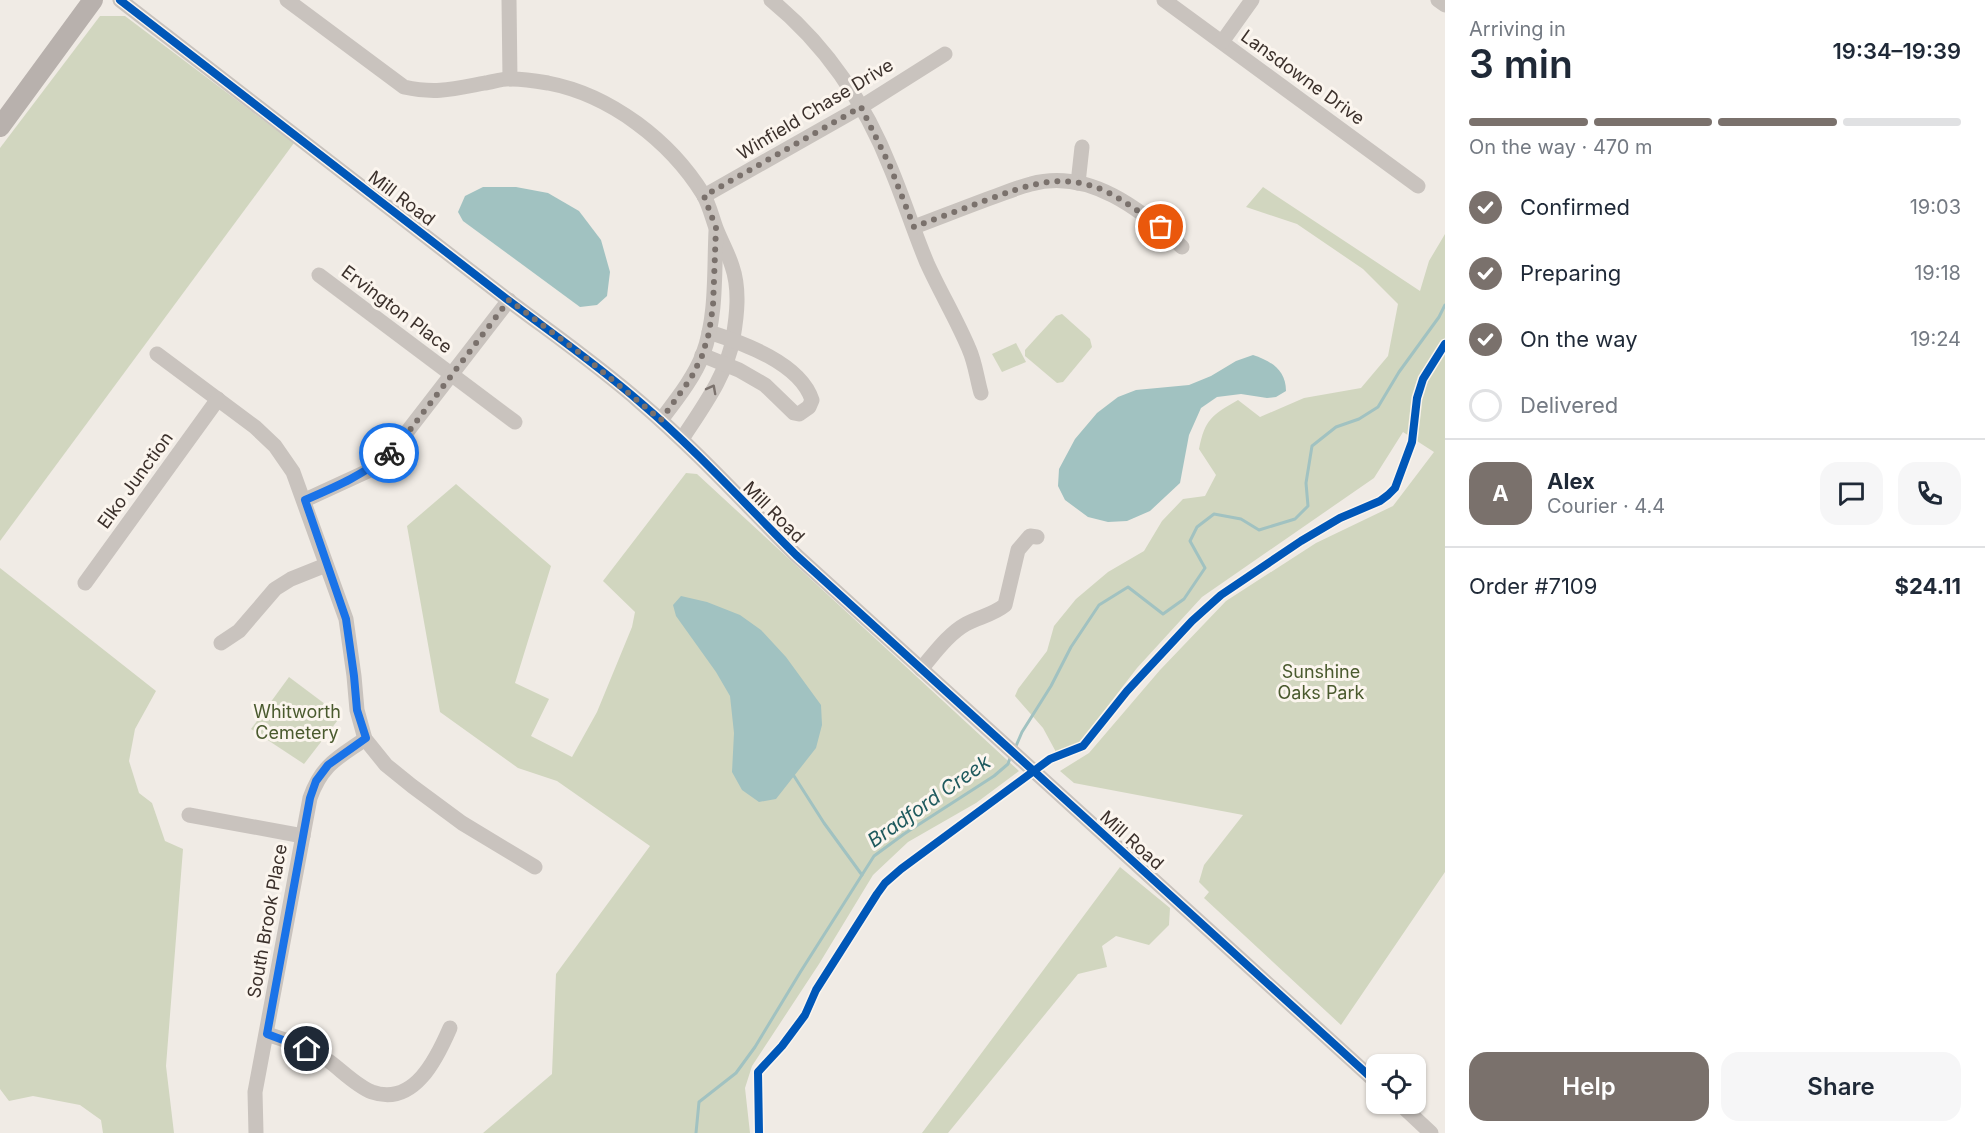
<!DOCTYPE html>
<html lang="en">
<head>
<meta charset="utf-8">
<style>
  :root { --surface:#fff; --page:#f6f6f7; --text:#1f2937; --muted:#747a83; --line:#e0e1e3; --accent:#7a716c }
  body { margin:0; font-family:Inter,sans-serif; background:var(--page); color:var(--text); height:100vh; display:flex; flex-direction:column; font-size:22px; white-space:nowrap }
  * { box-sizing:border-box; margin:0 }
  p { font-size:20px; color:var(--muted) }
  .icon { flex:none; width:33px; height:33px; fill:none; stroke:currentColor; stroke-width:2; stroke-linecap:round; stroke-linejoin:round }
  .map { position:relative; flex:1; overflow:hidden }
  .panel { display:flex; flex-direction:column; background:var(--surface); width:540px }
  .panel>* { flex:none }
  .controls { position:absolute; left:1366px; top:1054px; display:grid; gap:12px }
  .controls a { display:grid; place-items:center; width:60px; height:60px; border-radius:12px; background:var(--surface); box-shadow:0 2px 4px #0004; font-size:30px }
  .pin { position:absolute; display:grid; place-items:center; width:51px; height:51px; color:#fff; margin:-26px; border:3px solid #fff; border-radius:50%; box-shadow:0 2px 6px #0007 }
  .courier { position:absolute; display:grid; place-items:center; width:60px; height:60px; margin:-30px; border:4px solid #1a73e8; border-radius:50%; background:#fff; color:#222; box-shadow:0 2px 8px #0007 }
  .summary em { font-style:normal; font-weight:600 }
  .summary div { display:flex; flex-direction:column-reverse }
  .summary { display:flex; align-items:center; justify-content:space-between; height:102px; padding:0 24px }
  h1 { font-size:39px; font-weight:600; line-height:45px }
  .bar { display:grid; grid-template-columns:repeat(4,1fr); gap:9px 6px; align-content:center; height:72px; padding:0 24px }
  .bar i { height:8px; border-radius:4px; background:var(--line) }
  .bar .on { background:var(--accent) }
  .bar p { grid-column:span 4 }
  .line { display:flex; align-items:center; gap:15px; padding:0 24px; border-top:2px solid var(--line) }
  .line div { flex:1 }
  .round { display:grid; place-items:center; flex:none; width:63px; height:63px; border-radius:18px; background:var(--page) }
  ol { padding:0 24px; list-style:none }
  li { display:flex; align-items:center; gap:18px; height:66px }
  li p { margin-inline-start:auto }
  li .icon { padding:6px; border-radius:50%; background:var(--accent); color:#fff; stroke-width:4 }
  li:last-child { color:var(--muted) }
  li i { width:33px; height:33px; border:3px solid var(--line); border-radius:50% }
  .primary-button { display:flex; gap:12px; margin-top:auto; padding:12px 24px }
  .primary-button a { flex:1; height:69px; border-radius:18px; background:var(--accent); color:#fff; font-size:24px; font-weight:600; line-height:69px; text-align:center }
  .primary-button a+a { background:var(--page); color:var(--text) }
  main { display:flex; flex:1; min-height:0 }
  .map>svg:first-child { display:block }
  .green { fill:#d1d6bf }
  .water { fill:#a1c2c1 }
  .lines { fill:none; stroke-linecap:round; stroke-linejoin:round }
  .stream { stroke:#a1c2c1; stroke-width:3 }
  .minor { stroke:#c9c3be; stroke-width:15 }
  .major { stroke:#b8b1ad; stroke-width:20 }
  .cycleway-casing { stroke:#fbf5ee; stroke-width:11 }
  .cycleway { stroke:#0057b8; stroke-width:8 }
  .oneway { stroke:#7b726d }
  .done { stroke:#7a716c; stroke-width:6; stroke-dasharray:0 10.8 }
  .route { stroke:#1a73e8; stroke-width:8 }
  .labels { text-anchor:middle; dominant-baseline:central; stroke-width:6; stroke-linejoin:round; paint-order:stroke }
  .street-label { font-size:18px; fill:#3b302b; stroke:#fbf5ee }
  .park-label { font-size:18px; fill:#4a5a2e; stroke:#fbf5ee }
  .water-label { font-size:20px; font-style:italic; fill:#1f5a5e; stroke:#fbf5ee }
</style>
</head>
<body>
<main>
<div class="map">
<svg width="1445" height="1133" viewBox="0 0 1445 1133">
  <rect width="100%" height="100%" fill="#f0ebe5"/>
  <g class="green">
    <polygon points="100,16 125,16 294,143 0,541 0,148"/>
    <path d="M 1263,187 L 1420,291 L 1429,261 L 1445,234 L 1445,872 L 1341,1025 L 1204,898 L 1209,892 L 1199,882 L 1204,865 L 1243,815 L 1074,783 L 1060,771 L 1089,753 L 1160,670 L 1226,601 L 1316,543 L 1393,506 L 1434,452 L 1403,432 L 1374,478 L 1202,597 L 1137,668 L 1080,742 L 1056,752 L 1043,728 L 1015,696 L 1018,689 L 1047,651 L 1054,626 L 1076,599 L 1108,572 L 1144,551 L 1162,521 L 1183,499 L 1205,496 L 1216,475 L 1199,449 C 1205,419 1212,415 1238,400 L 1260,417 L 1304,398 L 1361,388 L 1388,356 L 1398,304 L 1363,269 L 1297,224 L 1246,207 Z"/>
    <polygon points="1062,314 1090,339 1092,347 1063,382 1057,383 1025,356 1025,350 1056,316"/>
    <polygon points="1016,343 1026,362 1002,372 992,354"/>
    <polygon points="686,473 697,474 1019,771 976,803 908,842 873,875 819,964 752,1066 745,1088 750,1133 483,1133 552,1074 556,974 650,846 557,781 518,768 440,712 407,526 456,484 551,566 515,683 549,699 531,736 572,757 597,712 632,627 635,612 603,581"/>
    <polygon points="0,568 156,691 135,729 129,761 139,793 152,803 165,841 183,849 166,1066 174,1133 103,1133 101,1120 80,1105 33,1096 9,1101 0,1089"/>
    <polygon points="289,677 341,716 304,764 251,729"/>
    <polygon points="1120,867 1170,908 1169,925 1149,945 1116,936 1102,946 1107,967 1078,974 948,1133 922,1133"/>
  </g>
  <g class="water">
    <polygon points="483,187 516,187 548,193 579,211 601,240 610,272 607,296 597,305 580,307 463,221 458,212 465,196"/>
    <path d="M 1253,355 C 1271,361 1286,370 1286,391 L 1276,397 L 1267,398 L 1241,394 L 1217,397 L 1201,408 L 1189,435 L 1180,483 L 1150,511 L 1127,521 L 1108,522 L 1088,517 L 1065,500 L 1058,486 L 1059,469 L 1075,439 L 1097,413 L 1118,397 L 1136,390 L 1189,385 L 1211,376 L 1236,361 Z"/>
    <polygon points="681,596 707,602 740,615 761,630 786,657 821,705 822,725 816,748 776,799 759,802 742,790 732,772 734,733 730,696 716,672 676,616 673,605"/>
  </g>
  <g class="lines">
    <g class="stream">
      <polyline points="1016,746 1022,732 1051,686 1071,647 1099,605 1128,587 1163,614 1184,599 1205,568 1190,541 1197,527 1214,514 1241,519 1259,530 1295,519 1308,506 1306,483 1312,446 1336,427 1359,419 1378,407 1399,372 1439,317 1445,305"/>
      <polyline points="794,776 824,823 862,875"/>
      <polyline points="696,1133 699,1102 736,1073 755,1047 801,971 874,856 904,834 994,776 1008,764 1010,758"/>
    </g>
    <g class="minor">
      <path d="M 120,0 C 249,101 379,200 508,300 C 553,334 599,366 641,403 C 696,450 745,504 796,555 L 1377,1083"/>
      <path d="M 287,0 L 404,87 C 436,94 453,89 485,83 C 493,82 503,78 512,79 C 523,79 536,81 548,83 C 611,95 670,141 703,194 C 709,204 712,217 716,228 C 721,241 728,253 732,266 C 740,289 737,315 733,338 C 727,375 702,408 682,439"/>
      <polyline points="509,0 510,79"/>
      <path d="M 771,0 C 826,45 865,103 891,169 C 904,200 914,232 927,263 C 940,292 957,320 969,349 C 975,362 977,379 981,393"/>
      <polyline points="1164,0 1418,186"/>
      <polyline points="1438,0 1445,5"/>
      <polyline points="1222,42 1252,0"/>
      <polyline points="1078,183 1082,147"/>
      <polyline points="704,196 861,107 945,54"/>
      <path d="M 914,227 C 941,217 968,206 996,196 C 1007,192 1019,187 1031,184 C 1089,168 1142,210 1182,247"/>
      <polyline points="319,275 515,422"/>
      <polyline points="157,354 255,427 275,446 293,472 346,619 354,676 357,710 365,739 386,765 412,786 462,823 535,867"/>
      <path d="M 702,355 L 739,370 L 765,385 L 794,413 L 799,414 L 809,407 L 812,400 C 800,363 743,343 709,332"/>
      <path d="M 661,420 C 676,400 694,378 703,354 C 717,316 714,271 716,231"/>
      <polyline points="305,500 368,471 393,450 509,300"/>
      <polyline points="85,583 218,399"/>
      <polyline points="221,643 239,631 275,589 291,579 326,565"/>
      <path d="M 921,669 C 934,654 948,634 966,624 C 978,617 993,615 1005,605 L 1018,550 L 1030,536 L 1037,537"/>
      <polyline points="189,815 303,836"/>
      <path d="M 267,1034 C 286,1040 305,1047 323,1057 C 339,1067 354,1085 372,1092 C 414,1107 437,1058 450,1028"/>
      <polyline points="1400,1104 1431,1133"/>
      <path d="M 256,1133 L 255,1092 L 310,798 C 322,764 338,758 365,739"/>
    </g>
    <polyline class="major" points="0,127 93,0"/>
    <g class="cycleway-casing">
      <g id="cycleway">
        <path d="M 120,0 C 249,101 379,200 508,300 C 553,334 599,366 641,403 C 696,450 745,504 796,555 L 1377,1083"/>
        <polyline points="759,1133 758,1072 782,1046 805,1015 816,990 877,894 885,883 901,869 1050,759 1083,746 1127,691 1192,621 1221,595 1301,541 1340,518 1380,501 1388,495 1395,488 1412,442 1417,398 1423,379 1445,344"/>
      </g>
    </g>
    <use href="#cycleway" class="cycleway"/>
  </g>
  <defs><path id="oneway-chevron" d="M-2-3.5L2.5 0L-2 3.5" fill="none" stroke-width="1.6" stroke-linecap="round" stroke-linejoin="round" transform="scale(1.5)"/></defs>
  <use class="oneway" href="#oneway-chevron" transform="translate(712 389) rotate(-62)"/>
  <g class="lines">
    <path class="done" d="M 389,453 L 403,439 L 509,300 L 581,354 L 661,420 L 691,378 L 702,356 L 709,333 L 713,306 L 716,228 L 704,196 L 861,107 L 890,166 L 914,227 C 938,218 963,209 987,200 C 1027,185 1061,172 1103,190 C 1124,200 1142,214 1161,227"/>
    <path class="route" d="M 307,1049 L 267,1034 L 310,798 L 316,781 L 328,765 L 366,738 L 357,710 L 354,676 L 346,619 L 305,500 C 335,487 364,475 389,453"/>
  </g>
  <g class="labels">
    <g class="street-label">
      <text transform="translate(1303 77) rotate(36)">Lansdowne Drive</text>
      <text transform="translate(815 109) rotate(-31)">Winfield Chase Drive</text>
      <text transform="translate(402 198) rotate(37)">Mill Road</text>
      <text transform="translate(397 309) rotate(37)">Ervington Place</text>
      <text transform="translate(135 480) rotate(-54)">Elko Junction</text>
      <text transform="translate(774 512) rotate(45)">Mill Road</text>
      <text transform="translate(1132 840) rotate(42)">Mill Road</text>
      <text transform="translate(267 921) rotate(-80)">South Brook Place</text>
    </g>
    <g class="park-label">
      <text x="1321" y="671">Sunshine<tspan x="1321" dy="21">Oaks Park</tspan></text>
      <text x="297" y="711">Whitworth<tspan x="297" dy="21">Cemetery</tspan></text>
    </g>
    <g class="water-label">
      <text transform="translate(929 801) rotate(-35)">Bradford Creek</text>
    </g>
  </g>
</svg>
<div class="controls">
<a><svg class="icon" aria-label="locate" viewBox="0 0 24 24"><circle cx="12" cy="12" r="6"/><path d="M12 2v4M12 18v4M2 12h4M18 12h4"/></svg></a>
</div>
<div class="pin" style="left:1161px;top:227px;background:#ea580c"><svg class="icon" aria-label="bag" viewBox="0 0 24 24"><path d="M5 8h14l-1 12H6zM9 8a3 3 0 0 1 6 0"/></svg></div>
<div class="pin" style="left:307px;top:1049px;background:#1f2937"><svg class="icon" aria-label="home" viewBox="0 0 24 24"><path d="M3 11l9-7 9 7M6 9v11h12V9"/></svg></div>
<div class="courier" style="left:389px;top:453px"><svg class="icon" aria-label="bike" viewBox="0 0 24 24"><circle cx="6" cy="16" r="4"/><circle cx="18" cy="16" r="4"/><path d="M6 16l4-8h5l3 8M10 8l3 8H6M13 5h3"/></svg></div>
</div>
<section class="panel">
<div class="summary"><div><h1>3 min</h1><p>Arriving in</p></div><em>19:34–19:39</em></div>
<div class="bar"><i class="on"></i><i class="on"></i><i class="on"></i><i></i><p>On the way · 470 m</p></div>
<ol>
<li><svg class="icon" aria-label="check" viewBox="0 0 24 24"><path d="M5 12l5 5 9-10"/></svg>Confirmed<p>19:03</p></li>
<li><svg class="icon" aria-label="check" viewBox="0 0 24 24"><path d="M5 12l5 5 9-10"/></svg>Preparing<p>19:18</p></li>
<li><svg class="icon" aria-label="check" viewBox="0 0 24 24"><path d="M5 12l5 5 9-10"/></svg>On the way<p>19:24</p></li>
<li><i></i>Delivered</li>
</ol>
<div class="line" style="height:108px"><b class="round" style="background:var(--accent);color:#fff">A</b><div><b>Alex</b><p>Courier · 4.4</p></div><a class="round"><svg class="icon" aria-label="chat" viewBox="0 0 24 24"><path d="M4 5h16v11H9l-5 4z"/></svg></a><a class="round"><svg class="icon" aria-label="phone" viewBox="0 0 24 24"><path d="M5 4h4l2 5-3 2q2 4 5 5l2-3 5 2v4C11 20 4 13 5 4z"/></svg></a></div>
<div class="line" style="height:78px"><div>Order #7109</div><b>$24.11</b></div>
<div class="primary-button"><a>Help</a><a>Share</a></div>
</section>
</main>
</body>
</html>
